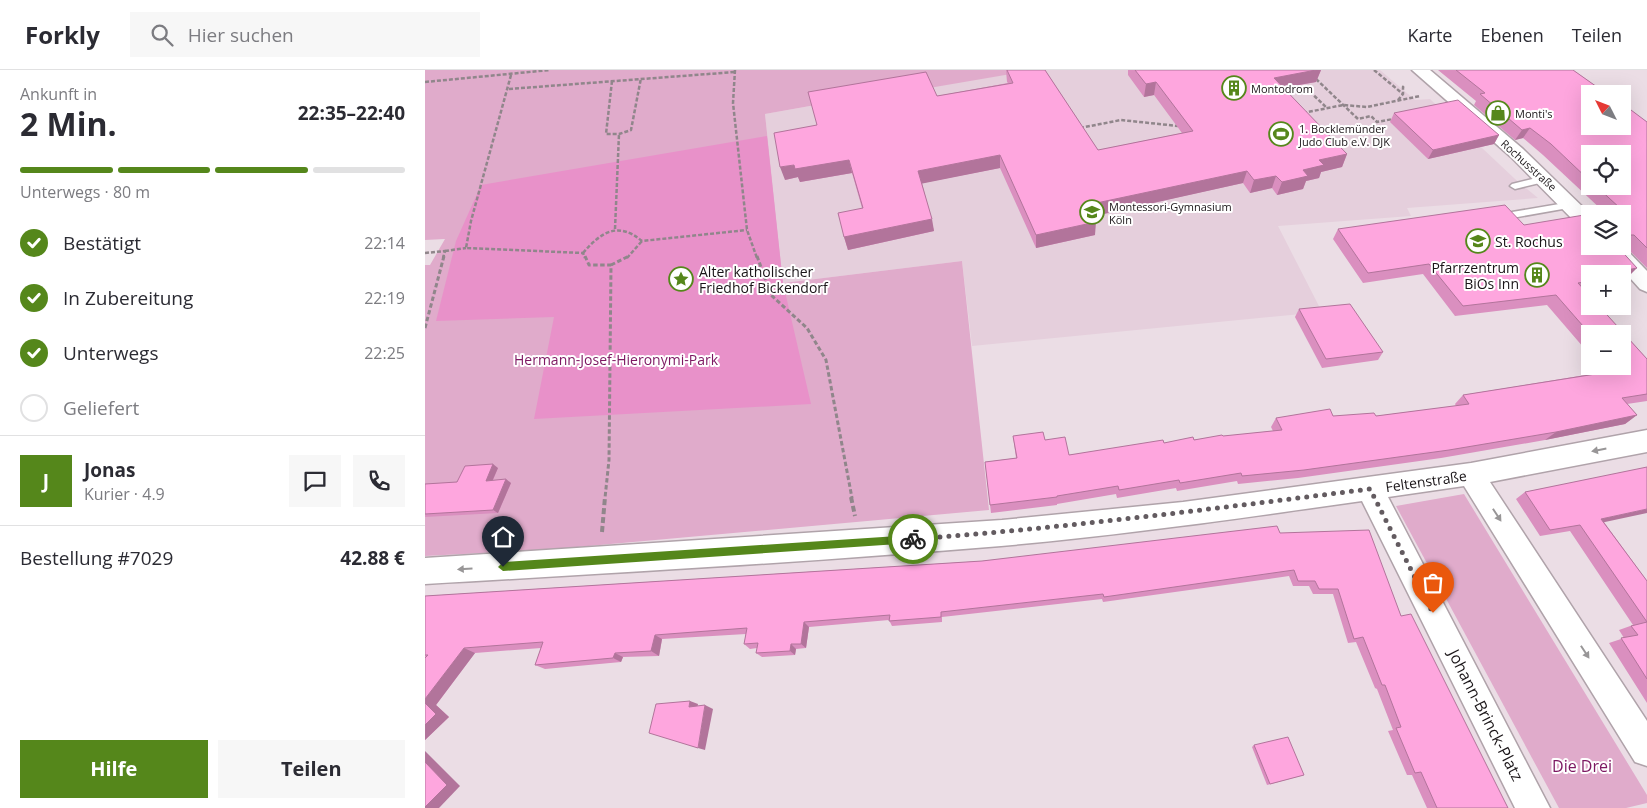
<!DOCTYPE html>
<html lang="de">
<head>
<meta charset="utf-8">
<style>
  :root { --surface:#fff; --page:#f7f7f7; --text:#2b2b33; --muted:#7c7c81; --line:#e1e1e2; --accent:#55871b }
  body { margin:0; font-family:"Open Sans",sans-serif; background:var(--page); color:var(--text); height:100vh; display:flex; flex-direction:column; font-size:19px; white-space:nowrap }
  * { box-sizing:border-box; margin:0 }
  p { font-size:16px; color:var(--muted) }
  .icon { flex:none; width:28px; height:28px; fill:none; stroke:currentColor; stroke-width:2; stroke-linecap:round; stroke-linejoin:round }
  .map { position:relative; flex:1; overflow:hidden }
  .panel { display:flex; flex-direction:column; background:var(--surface); width:425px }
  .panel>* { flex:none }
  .needle { width:32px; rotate:312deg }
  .fabs { position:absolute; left:1156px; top:15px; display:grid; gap:10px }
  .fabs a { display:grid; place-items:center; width:50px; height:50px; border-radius:0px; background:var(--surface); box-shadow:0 5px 20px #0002; font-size:25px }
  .pin { position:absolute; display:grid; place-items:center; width:42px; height:42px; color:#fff; margin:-51px -21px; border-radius:50% 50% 50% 0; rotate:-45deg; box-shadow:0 0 5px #0007 }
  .pin .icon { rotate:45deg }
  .courier { position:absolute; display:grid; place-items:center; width:50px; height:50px; margin:-25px; border:4px solid #55871b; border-radius:50%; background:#fff; color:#222; box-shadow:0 1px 6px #0007 }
  .overview em { font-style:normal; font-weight:700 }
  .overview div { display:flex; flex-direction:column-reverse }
  .overview { display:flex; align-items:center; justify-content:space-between; height:85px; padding:0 20px }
  h1 { font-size:32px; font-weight:700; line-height:38px }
  .bar { display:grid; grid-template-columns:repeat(4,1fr); gap:8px 5px; align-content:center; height:60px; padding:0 20px }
  .bar i { height:6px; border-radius:4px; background:var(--line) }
  .bar .active { background:var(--accent) }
  .bar p { grid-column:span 4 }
  .line { display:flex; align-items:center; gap:12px; padding:0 20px; border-top:1px solid var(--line) }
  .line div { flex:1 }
  .round { display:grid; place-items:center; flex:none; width:52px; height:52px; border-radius:0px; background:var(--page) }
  ol { padding:0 20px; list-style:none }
  li { display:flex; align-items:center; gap:15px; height:55px }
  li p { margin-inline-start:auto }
  li .icon { padding:5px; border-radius:50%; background:var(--accent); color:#fff; stroke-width:4 }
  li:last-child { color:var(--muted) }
  li i { width:28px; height:28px; border:2px solid var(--line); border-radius:50% }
  .cta { display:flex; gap:10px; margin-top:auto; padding:10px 20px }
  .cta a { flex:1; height:58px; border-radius:0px; background:var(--accent); color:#fff; font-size:20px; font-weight:700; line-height:58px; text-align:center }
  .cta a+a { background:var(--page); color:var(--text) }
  header { display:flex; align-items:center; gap:30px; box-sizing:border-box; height:70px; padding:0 25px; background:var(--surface); border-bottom:1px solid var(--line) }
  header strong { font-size:24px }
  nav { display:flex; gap:28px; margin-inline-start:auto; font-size:18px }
  .search { width:350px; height:45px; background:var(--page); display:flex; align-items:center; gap:12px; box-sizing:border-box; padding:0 18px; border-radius:0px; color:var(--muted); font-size:19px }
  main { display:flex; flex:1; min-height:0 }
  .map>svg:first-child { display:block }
  .built { fill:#e5cfdc }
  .green { fill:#e0abcb }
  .forest { fill:#e891c9 }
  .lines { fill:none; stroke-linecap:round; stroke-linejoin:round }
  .service-casing { stroke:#b0a3aa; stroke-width:3 }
  .minor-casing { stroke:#b0a3aa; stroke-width:3 }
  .path-far2 { stroke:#90868b; stroke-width:2.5; stroke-dasharray:4 2; stroke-linecap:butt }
  .path-far1 { stroke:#90868b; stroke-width:3; stroke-dasharray:4.5 2.5; stroke-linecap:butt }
  .path { stroke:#90868b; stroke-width:4; stroke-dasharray:6 3; stroke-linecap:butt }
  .service { fill:#fff; fill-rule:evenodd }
  .minor { fill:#fff; fill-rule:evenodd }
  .wall { fill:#da8fbf; fill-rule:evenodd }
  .shaded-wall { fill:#b2749b }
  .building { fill:#fea6de; stroke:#b2749b }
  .oneway { fill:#989697 }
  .route { fill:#55871b }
  .done { stroke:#635b60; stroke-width:5; stroke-dasharray:0 9 }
  .labels { text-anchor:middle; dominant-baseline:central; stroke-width:4; stroke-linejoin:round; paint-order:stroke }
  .far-poi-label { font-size:11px; fill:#1a1518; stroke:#fff; text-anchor:start }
  .far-street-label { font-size:11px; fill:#1a1518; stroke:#fff }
  .poi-label { font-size:14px; fill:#1a1518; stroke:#fff; text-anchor:start }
  .park-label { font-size:14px; fill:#7d1862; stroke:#fff }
  .street-label { font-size:14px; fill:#1a1518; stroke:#fff }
  .near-street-label { font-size:16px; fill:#1a1518; stroke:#fff }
  .near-park-label { font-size:16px; fill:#7d1862; stroke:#fff }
</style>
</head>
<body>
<header>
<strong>Forkly</strong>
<div class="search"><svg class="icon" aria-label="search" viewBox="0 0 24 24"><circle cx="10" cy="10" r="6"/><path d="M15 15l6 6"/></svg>Hier suchen</div>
<nav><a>Karte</a><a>Ebenen</a><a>Teilen</a></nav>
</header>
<main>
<section class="panel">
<div class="overview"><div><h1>2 Min.</h1><p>Ankunft in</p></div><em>22:35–22:40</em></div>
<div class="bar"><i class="active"></i><i class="active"></i><i class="active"></i><i></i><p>Unterwegs · 80 m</p></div>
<ol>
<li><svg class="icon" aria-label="check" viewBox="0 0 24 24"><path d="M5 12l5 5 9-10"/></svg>Bestätigt<p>22:14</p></li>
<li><svg class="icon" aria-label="check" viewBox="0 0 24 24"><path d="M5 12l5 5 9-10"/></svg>In Zubereitung<p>22:19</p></li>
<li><svg class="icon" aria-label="check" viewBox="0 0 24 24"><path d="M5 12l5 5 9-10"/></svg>Unterwegs<p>22:25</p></li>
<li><i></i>Geliefert</li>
</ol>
<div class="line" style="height:90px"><b class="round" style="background:var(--accent);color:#fff">J</b><div><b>Jonas</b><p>Kurier · 4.9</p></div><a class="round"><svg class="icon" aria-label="chat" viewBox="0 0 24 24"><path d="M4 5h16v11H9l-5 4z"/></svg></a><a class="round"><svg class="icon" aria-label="phone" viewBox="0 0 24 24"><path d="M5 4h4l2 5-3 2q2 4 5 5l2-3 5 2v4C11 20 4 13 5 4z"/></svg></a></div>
<div class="line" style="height:65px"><div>Bestellung #7029</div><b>42.88 €</b></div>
<div class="cta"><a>Hilfe</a><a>Teilen</a></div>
</section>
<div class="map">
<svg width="1222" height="738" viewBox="0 0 1222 738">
  <rect width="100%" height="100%" fill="#ebdde5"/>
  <polygon class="built" points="583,0 955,0 990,30 1005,29 1090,109 1113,128 982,138 986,146 853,156 897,242 547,276 537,191 358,213 340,44 453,24 585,4"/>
  <g class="green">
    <polygon points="0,0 583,0 586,4 504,18 503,15 340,44 358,213 537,191 564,440 130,479 0,486 0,195 5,195 20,169 0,170"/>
    <polygon points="1039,424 1222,725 1222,733 1201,738 1134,738 971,436"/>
  </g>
  <polygon class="forest" points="342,66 358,213 386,334 109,349 129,247 11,251 31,171 56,115"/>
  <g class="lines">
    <g class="service-casing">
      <g id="service">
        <polygon points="1120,106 1125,109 1123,111 1090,119 1085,116 1087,114"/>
        <polygon points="1146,132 1149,133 1149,137 1087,148 1082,145 1087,142"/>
      </g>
    </g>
    <g class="minor-casing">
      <g id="minor">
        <polygon points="987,0 1005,0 1098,79 1165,144 1165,162 1158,160 1086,87"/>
        <polygon points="1176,176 1198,176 1222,201 1222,222 1215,219"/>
        <path d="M 1222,360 L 1222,382 L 1065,412 L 1222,651 L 1222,696 L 1210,692 L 1039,416 L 963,427 L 1125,738 L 1090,738 L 937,431 C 817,448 697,465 576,476 C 384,492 192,503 0,514 L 0,488 L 577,450 L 758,432 L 1046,393 Z"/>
      </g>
    </g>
    <g class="path-far2">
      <polyline points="310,0 308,33 322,160 332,188"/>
      <polyline points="949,0 978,24"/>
      <polyline points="86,5 46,151 41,178 158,183 160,188"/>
      <polyline points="891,9 933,49 946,46 952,52 968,49"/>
      <polyline points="187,11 181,64 194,64 206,60 216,8"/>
      <polyline points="0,12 125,0"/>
      <polyline points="84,19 310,2"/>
      <polyline points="857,21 880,17 902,38"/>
      <polyline points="973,30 978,24 978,17 980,15"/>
      <polyline points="878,43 918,35 942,37 995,26"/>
      <polyline points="655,58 696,50 753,56"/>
      <polyline points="190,159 194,64"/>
      <polyline points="20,181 41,178"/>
      <polyline points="0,183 20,181 18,188"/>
      <path d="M 158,183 C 176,162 193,151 217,171 L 322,160"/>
      <polyline points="202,188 217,171"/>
    </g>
    <g class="path-far1">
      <polyline points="160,186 164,195 186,195 184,390 180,428"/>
      <polyline points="332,186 346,225 382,258 401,290 427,428"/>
      <polyline points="186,195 204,186"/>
      <polyline points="0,258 19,186"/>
    </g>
    <g class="path">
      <polyline points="426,427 430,446"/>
      <polyline points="177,462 180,427"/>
    </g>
    <use href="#service" class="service"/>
    <use href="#minor" class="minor"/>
  </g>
  <g class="wall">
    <polygon points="581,0 620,0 673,80 757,63 729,25 719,27 703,5 703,0 896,0 891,12 858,18 922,84 917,97 896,102 894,108 881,111 878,119 852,125 847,118 825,123 818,113 668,146 670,165 611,178 575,98 497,113 509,161 423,180 419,167 437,138 427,103 375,112 373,107 360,110 512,26 583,13 582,12"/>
    <path d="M 1013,0 L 1148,0 L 1222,52 L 1222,198 L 1199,175 L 1198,175 L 1198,144 L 1174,144 L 1176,142 L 1179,142 L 1118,85 L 1098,68 L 1090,70 L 1049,35 L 1051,31 ZM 1165,84 L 1198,116 L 1165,116 Z"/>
    <polygon points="969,43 1074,65 1069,74 1003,89 965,52"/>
    <polygon points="1099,155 1206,205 1198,214 1198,204 1165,204 1165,219 1159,220 1222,289 1222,331 1202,334 1212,345 1200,354 1120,370 1016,388 873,408 813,414 812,411 752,421 751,418 692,428 691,424 632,434 632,435 566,443 560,392 591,388 588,366 620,370 644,385 739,373 848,361 846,357 851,348 908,346 951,346 1031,336 1030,334 1038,325 1179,302 1174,296 1198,296 1165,264 1165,285 1122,235 1030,246 998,204 938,213 908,169 913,159"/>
    <polygon points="874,239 958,282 953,290 897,298 870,247"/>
    <polygon points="73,398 68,410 86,413 73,443 0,447 0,414 32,412"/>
    <polygon points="1207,401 1179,452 1222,511 1222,633 1184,573 1199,568 1194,560 1208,555 1145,461 1115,466 1091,429 1100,422"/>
    <polygon points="855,463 976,546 1083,738 1002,738 987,705 982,705 963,661 968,660 952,619 950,618 931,572 923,573 908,524 888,524 884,516 868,516 864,506 678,532 677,529 517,547 517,552 467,556 464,550 384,557 381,578 371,579 370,585 337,587 331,583 332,578 325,579 319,574 321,564 237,569 234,586 198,587 196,592 120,599 110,595 116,578 50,583 11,635 24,647 0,670 0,526 557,491"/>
    <polygon points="829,675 879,705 842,715 827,677"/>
  </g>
  <g class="shaded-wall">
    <polygon points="891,0 896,0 891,12 845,20 849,8"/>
    <polygon points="731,12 729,25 719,27 721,14"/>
    <polygon points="1105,58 1098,68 1090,70 1097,60"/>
    <polygon points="1074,65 1069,74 1003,89 1008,80"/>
    <polygon points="922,84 917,97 896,102 894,108 881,111 878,119 852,125 857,112 894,90"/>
    <polygon points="575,85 575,98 495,114 493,101"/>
    <polygon points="424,90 427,103 375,112 373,107 360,110 355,97 369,95"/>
    <polygon points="822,101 818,113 661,148 662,135"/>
    <polygon points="851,106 847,118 825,123 829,110"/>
    <polygon points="507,149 509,161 423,180 419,167"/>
    <polygon points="671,152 670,165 611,178 611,165"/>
    <polygon points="1212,198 1205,205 1201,200"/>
    <polygon points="1212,345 1200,354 1120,370 1131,362"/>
    <polygon points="68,394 73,398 66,414 61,411"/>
    <polygon points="81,409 86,413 73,443 68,440"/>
    <polygon points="1222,439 1222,443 1166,455 1176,449"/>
    <polygon points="379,552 384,557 381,578 376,574"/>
    <polygon points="230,565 237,569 234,586 226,581"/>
    <polygon points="366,574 371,579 370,585 365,581"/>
    <polygon points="39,578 50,583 11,635 24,647 0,670 0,629"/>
    <polygon points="190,583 198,587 196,592 188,588"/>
    <polygon points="265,631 273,634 272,640 264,637"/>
    <polygon points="280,635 288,639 280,680 273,678"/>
    <polygon points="0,681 35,716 14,738 0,738"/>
  </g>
  <g class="building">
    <polygon points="582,0 620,0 673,80 768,61 731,12 721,14 710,0 891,0 849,8 922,84 894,90 899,95 878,100 883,106 857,112 851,106 829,110 822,101 662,135 671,152 611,165 575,85 493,101 507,149 419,167 413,143 438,138 424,90 370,99 369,95 355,97 349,63 392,55 383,22 501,2 512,26 588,13"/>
    <polygon points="1031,0 1148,0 1182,24 1165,24 1165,56 1198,56 1198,34 1222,52 1222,178 1209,165 1198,165 1198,144 1176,144 1176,142 1196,139 1171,116 1198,116 1198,84 1165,84 1165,111 1126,74 1105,58 1097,60 1055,24 1060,23"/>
    <polygon points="1033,30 1074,65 1008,80 969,43"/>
    <polygon points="1080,135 1099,155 1159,145 1165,151 1165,176 1192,176 1212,198 1201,200 1206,205 1198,206 1198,204 1165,204 1165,211 1153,213 1165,226 1165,236 1174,236 1222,289 1222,324 1197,328 1212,345 1131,362 1024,380 879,400 817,406 816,403 755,413 754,410 694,420 693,416 632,426 632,427 565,435 560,392 592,388 588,366 618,362 620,370 640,367 644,385 738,370 739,373 768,367 769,370 797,365 798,366 857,360 851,348 905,339 908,346 949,343 951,346 1044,334 1038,325 1196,300 1193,296 1198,296 1198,264 1165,264 1131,225 1038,236 1004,194 943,203 913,159"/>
    <polygon points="925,234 958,282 901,289 874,239"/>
    <polygon points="68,394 61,411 81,409 68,440 0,444 0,414 32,412 40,396"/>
    <polygon points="1222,397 1222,439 1176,449 1222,511 1222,609 1196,568 1213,565 1206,556 1222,552 1155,455 1125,460 1100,422"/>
    <polygon points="852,456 855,463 944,460 976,546 986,544 1083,738 1012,738 996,702 990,703 971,658 976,657 960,615 957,615 938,567 929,569 913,519 894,519 890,511 873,511 869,500 679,527 678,524 516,542 516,547 464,551 465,545 379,552 376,574 366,574 365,581 331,583 333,573 319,574 322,558 230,565 226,581 190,583 188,588 110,595 118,572 39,578 0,629 0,588 3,585 0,585 0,526 557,491"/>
    <polygon points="265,631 264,637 280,635 273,678 224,663 231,634"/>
    <polygon points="0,633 11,644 0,655"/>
    <polygon points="863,667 879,705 845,714 829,675"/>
    <polygon points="0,692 22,715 0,737"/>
  </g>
  <defs><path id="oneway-solid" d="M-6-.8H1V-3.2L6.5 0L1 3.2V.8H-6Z" transform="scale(1.25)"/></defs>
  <g class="oneway">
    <use href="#oneway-solid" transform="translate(1174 380) rotate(169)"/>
    <use href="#oneway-solid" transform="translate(1072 445) rotate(57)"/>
    <use href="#oneway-solid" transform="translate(40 499) rotate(177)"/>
    <use href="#oneway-solid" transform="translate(1160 582) rotate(57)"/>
  </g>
  <polygon class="route" points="488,465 493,469 488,473 78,501 73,497 78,492"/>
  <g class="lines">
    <path class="done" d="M 488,469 C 641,458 793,438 945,419 L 1008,543"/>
  </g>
  <defs>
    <g id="building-ring" transform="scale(1.25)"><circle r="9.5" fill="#fff" stroke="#55871b" stroke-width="1.5"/><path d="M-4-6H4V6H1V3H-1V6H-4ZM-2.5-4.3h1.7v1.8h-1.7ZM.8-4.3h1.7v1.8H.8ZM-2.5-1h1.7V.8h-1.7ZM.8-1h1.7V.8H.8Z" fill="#55871b"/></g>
    <g id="shop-ring" transform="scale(1.25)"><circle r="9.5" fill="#fff" stroke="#55871b" stroke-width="1.5"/><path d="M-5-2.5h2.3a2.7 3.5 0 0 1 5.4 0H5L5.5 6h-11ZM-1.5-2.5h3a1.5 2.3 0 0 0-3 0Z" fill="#55871b"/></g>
    <g id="stadium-ring" transform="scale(1.25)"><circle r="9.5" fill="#fff" stroke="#55871b" stroke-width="1.5"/><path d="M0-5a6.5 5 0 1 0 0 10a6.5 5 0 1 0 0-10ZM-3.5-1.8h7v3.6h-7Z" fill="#55871b"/></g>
    <g id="school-ring" transform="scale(1.25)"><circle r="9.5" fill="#fff" stroke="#55871b" stroke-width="1.5"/><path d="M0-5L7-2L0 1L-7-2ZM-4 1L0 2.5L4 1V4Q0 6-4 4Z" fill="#55871b"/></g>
    <g id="sight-ring" transform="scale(1.25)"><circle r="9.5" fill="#fff" stroke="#55871b" stroke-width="1.5"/><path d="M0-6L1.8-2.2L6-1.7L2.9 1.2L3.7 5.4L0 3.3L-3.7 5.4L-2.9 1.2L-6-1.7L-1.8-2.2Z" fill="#55871b"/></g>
  </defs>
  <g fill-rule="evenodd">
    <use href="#building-ring" x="809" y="18"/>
    <use href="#shop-ring" x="1073" y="43"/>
    <use href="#stadium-ring" x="856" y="64"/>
    <use href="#school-ring" x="667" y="142"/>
    <use href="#school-ring" x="1053" y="171"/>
    <use href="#building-ring" x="1112" y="205"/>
    <use href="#sight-ring" x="256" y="209"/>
  </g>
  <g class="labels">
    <g class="far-poi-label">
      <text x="826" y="18">Montodrom</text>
      <text x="1090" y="43">Monti's</text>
      <text x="874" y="58">1. Bocklemünder<tspan x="874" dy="13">Judo Club e.V. DJK</tspan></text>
      <text x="684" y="136">Montessori-Gymnasium<tspan x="684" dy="13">Köln</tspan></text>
    </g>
    <g class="far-street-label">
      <text transform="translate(1104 95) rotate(42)">Rochusstraße</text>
    </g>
    <g class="poi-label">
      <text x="1070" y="171">St. Rochus</text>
      <text x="1094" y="197" text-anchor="end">Pfarrzentrum<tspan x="1094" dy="16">BiOs Inn</tspan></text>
      <text x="274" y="201">Alter katholischer<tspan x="274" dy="16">Friedhof Bickendorf</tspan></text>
    </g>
    <g class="park-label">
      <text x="191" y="289">Hermann-Josef-Hieronymi-Park</text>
    </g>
    <g class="street-label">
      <text transform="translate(1001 411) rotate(-8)">Feltenstraße</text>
    </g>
    <g class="near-street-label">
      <text transform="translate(1061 645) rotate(63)">Johann-Brinck-Platz</text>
    </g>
    <g class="near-park-label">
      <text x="1157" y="696">Die Drei</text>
    </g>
  </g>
</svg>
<div class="fabs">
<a><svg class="needle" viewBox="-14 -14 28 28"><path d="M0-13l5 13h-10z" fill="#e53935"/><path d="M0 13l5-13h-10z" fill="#7c7c81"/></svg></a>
<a><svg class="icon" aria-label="locate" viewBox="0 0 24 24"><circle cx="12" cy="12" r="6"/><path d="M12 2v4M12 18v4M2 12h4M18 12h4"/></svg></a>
<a><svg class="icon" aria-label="layers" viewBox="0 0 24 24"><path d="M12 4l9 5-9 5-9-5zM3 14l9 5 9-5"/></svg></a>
<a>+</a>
<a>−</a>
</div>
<div class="pin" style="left:1008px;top:543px;background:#ea580c"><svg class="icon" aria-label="bag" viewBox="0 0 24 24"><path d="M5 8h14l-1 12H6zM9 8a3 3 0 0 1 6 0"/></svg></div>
<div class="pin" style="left:78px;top:497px;background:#1f2937"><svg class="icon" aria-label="home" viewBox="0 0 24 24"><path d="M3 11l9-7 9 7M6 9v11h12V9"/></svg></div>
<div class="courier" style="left:488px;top:469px"><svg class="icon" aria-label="bike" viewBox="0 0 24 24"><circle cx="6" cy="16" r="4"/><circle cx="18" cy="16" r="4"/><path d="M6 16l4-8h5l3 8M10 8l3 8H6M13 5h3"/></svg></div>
</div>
</main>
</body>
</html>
